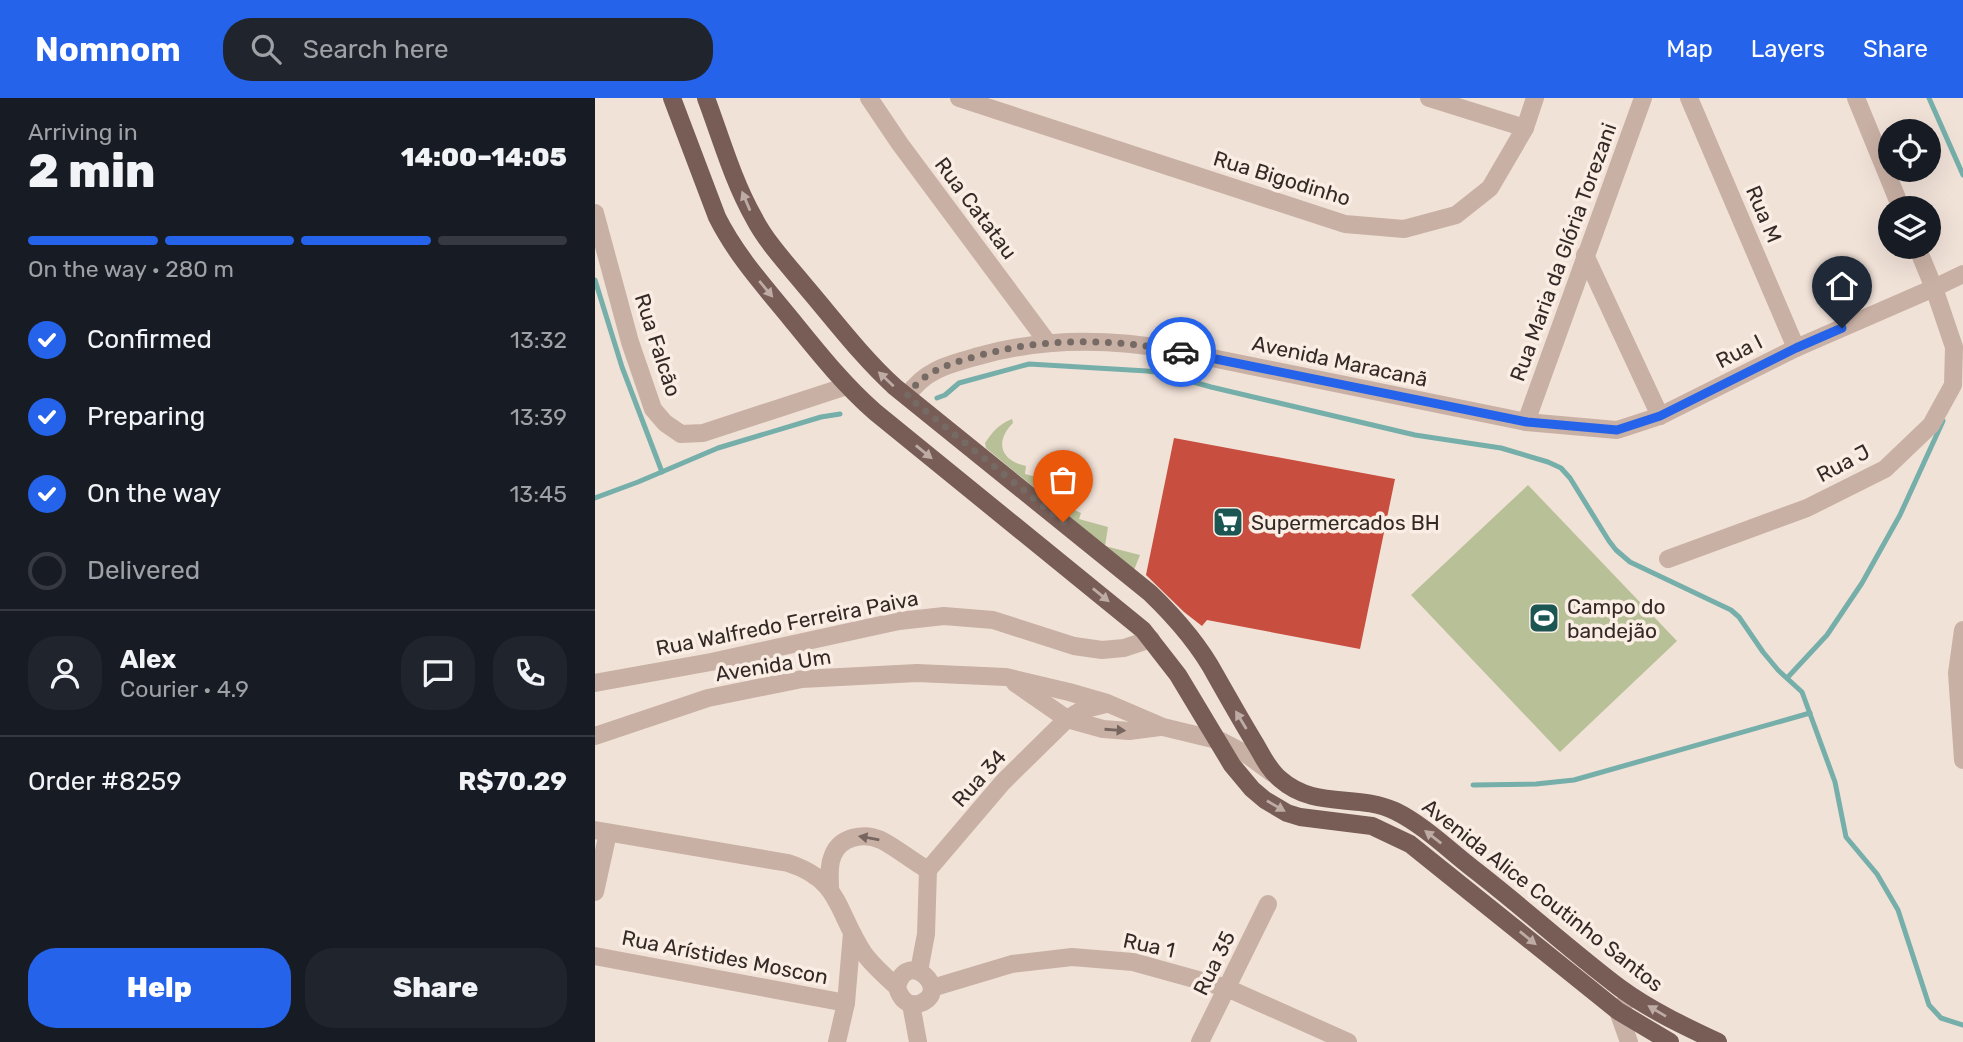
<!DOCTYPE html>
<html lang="en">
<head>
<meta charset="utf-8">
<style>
  :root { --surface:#171b24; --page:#20242c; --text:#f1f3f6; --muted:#9ea1a6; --line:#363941; --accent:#2563eb }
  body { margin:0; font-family:Rubik,sans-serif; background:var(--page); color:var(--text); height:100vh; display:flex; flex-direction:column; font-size:26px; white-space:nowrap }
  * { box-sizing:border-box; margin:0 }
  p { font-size:23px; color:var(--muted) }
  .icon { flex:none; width:38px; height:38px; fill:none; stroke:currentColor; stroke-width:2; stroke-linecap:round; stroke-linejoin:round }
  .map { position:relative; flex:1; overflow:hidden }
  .side { display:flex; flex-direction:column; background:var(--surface); width:595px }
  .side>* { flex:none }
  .tools { position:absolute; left:1283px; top:21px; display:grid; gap:14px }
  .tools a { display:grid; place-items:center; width:63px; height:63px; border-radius:50%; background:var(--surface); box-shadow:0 7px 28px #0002; font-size:35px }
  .pin { position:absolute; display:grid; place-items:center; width:60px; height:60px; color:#fff; margin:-72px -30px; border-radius:50% 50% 50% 0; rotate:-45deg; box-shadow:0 0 7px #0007 }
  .pin .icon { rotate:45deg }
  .courier { position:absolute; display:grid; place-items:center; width:70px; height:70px; margin:-35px; border:5px solid #2563eb; border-radius:50%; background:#fff; color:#222; box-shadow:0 2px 9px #0007 }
  .headline em { font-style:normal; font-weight:800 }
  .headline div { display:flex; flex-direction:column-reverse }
  .headline { display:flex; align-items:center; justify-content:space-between; height:119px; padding:0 28px }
  h1 { font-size:46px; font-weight:800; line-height:52px }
  .bar { display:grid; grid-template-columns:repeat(4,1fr); gap:10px 7px; align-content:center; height:84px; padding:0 28px }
  .bar i { height:9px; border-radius:5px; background:var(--line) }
  .bar .on { background:var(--accent) }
  .bar p { grid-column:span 4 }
  .line { display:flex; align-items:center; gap:18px; padding:0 28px; border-top:2px solid var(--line) }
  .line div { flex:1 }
  .round { display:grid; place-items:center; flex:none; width:74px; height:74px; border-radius:28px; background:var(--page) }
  ol { padding:0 28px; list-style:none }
  li { display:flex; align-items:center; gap:21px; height:77px }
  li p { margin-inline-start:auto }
  li .icon { padding:7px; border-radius:50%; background:var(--accent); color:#fff; stroke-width:4 }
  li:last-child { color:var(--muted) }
  li i { width:38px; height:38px; border:4px solid var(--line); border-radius:50% }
  .cta { display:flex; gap:14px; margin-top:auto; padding:14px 28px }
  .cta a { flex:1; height:80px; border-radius:28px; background:var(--accent); color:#fff; font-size:28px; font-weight:800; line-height:80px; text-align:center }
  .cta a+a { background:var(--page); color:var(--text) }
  header { display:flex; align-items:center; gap:42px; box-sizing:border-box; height:98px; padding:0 35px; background:var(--accent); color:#fff }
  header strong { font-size:33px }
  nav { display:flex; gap:38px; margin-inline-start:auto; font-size:24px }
  .search { width:490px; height:63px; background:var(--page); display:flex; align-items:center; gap:18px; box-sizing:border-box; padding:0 24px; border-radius:28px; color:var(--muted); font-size:26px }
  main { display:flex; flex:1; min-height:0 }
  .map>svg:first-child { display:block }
  .green { fill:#b8c098 }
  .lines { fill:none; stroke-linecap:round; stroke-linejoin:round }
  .stream { stroke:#76afaa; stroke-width:5 }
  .building { fill:#c84f3f }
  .minor { stroke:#c9b0a4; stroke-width:18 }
  .major { stroke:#775d56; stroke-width:18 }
  .oneway { fill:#beaca4 }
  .oneway2 { fill:#77665f }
  .done { stroke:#766a64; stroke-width:7; stroke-dasharray:0 12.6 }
  .route { stroke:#2563eb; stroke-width:9 }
  .labels { text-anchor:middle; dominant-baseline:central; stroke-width:7; stroke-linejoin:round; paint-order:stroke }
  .street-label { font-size:21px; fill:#342926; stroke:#f9ede4 }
  .poi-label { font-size:21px; fill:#342926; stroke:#f9ede4; text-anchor:start }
</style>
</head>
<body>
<header>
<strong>Nomnom</strong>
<div class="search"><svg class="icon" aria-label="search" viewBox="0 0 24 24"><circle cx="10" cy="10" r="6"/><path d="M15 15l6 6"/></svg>Search here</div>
<nav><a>Map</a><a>Layers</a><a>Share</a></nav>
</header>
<main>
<section class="side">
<div class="headline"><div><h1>2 min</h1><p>Arriving in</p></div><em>14:00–14:05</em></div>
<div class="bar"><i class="on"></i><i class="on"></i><i class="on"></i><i></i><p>On the way · 280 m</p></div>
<ol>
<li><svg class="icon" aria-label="check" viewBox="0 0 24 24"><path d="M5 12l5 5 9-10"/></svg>Confirmed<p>13:32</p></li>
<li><svg class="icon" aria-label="check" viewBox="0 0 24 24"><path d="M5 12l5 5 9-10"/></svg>Preparing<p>13:39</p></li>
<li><svg class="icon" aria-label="check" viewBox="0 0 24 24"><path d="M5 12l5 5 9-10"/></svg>On the way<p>13:45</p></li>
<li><i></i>Delivered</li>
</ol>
<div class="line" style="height:126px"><a class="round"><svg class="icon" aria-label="person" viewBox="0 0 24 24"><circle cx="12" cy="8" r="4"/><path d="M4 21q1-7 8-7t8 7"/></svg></a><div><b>Alex</b><p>Courier · 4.9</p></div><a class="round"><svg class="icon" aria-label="chat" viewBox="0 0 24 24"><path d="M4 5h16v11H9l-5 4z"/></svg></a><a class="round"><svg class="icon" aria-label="phone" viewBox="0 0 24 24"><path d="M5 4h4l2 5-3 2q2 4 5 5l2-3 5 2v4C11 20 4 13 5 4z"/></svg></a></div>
<div class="line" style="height:91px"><div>Order #8259</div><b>R$70.29</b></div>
<div class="cta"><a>Help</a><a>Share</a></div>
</section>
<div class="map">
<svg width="1368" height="944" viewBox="0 0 1368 944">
  <rect width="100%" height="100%" fill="#f1e2d8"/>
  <g class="green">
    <path d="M 417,321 L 418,325 C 399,344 406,363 431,368 L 430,376 L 467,386 L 464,405 L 486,415 L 484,421 L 513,429 L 510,448 L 545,457 L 539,472 L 391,350 L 390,345 C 398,333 404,326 417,321 Z"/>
    <polygon points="933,387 1082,543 965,654 816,497"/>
  </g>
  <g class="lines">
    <g class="stream">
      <polyline points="1334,0 1368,77"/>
      <polyline points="0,182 27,269 67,374"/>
      <polyline points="342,300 350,297 364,285 434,266 552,273 567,275 616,289 820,337 906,350 953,364 966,370 975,380 1014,443 1021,452 1035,464 1136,512 1144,519 1168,554 1183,572 1207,594 1240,684 1251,739 1282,776 1303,812 1334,907 1346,920 1368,927"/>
      <polyline points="0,400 43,384 123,350 226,319 245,316"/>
      <polyline points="1193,579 1232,537 1267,485 1305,417 1348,323"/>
      <polyline points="878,687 941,686 979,682 1215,615"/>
    </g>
  </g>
  <polygon class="building" points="579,340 800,381 765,551 612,522 607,528 589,514 551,477"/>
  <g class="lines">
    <g class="minor">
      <polyline points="274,0 305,46 453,245"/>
      <polyline points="364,0 750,126 809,131 861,117 895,90 930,30 940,0"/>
      <polyline points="834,0 930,30"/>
      <polyline points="1094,0 1201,250"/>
      <polyline points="1261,0 1306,110"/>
      <polyline points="0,115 35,244 58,311 70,325 86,336 108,335 252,288"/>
      <polyline points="990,157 1065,318"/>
      <path d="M 312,298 C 329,273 351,267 380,259 C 445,240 511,240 578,252 L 931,324 L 1022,332 L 1065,318 L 1201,250 L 1339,190 L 1368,176"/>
      <polyline points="931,324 1048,0"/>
      <polyline points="1073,461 1212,410 1290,371 1336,327 1358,287 1359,249 1339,190 1322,149"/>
      <polyline points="1368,532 1362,575 1368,662"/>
      <polyline points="0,585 116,564 304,523 349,518 398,522 479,548 507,552 529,550 556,541"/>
      <polyline points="420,585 472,621 508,631 534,633 565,629"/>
      <polyline points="0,638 113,600 207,581 322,575 411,579 474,594 512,605 568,629 626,643 651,656 677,675"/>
      <path d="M 0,732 L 193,765 C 246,782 241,813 268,854 C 277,867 290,878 302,889 C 305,901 314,910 326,905 C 357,892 312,849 302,889"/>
      <polyline points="333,772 408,684 472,621 487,612 511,606"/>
      <path d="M 235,790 C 235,779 233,768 238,757 C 245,739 269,734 286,742 C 302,750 317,763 333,772"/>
      <polyline points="0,794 13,735"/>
      <polyline points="0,858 251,905"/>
      <polyline points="324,873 331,836 333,772"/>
      <polyline points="337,890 417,866 477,859 538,864 632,890 753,944"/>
      <polyline points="316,906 323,944"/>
      <polyline points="242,944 251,905 257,835"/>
      <polyline points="605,944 673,806"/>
      <polyline points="1034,944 1023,913 1036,898"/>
    </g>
    <g class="major">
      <path d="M 77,0 L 122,119 C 141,157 169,188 196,221 C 222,253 248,286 280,314 L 548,532 L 583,577 L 637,667 L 657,691 L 670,702 L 692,715 L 705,719 L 777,728 L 815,746 L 1023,913 L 1075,944"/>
      <path d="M 111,0 C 126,40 138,83 159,120 C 172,145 193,167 211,189 C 240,223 267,259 300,289 L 555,495 C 581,520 604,546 621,578 C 634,601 647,624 661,647 C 668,659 674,672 685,681 C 720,712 762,695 800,713 C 829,727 856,754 881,773 C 930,811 976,853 1025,890 C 1055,912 1089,928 1123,944"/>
    </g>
  </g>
  <defs><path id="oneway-solid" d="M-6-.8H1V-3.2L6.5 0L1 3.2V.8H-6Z" transform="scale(1.75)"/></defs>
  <g class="oneway">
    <use href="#oneway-solid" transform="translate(151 103) rotate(-113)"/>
    <use href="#oneway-solid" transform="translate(171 191) rotate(50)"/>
    <use href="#oneway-solid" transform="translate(291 281) rotate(-137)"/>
    <use href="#oneway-solid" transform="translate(329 354) rotate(39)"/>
    <use href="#oneway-solid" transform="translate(506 497) rotate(39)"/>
    <use href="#oneway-solid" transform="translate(646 622) rotate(-121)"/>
    <use href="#oneway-solid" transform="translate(681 708) rotate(30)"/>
    <use href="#oneway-solid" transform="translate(838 739) rotate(-142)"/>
    <use href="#oneway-solid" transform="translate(933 840) rotate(39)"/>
    <use href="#oneway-solid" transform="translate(1062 913) rotate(-149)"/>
  </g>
  <g class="oneway2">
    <use href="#oneway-solid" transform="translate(520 632) rotate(4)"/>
    <use href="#oneway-solid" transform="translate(274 740) rotate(-170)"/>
  </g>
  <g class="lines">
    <path class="done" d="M 468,424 L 312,298 C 329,273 351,267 379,259 C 448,239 517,240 586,254"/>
    <polyline class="route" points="586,254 932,324 1022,332 1065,318 1201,250 1247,230"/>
  </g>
  <defs>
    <g id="supermarket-square" transform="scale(1.575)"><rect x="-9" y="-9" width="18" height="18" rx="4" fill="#1b5653" stroke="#f9ede4"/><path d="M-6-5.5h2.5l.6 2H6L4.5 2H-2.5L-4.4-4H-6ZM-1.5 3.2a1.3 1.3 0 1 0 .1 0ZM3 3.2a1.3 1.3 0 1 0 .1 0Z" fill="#fff"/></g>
    <g id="stadium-square" transform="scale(1.575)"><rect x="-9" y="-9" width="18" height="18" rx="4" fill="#1b5653" stroke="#f9ede4"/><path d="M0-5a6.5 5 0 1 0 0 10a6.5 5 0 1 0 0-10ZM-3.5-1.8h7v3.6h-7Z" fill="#fff"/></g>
  </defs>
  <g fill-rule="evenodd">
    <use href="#supermarket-square" x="633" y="424"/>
    <use href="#stadium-square" x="949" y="520"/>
  </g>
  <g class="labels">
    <g class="street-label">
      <text transform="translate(687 80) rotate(17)">Rua Bigodinho</text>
      <text transform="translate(381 110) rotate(53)">Rua Catatau</text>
      <text transform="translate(1169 116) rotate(67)">Rua M</text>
      <text transform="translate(968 154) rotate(-70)">Rua Maria da Glória Torezani</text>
      <text transform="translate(63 247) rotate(72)">Rua Falcão</text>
      <text transform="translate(1144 253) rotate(-27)">Rua I</text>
      <text transform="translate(745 263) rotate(12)">Avenida Maracanã</text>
      <text transform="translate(1248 365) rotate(-28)">Rua J</text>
      <text transform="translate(192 525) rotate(-11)">Rua Walfredo Ferreira Paiva</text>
      <text transform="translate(178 567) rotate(-9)">Avenida Um</text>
      <text transform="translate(384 680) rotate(-48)">Rua 34</text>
      <text transform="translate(948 797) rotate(38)">Avenida Alice Coutinho Santos</text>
      <text transform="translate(554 847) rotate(12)">Rua 1</text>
      <text transform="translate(130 859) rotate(11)">Rua Arístides Moscon</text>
      <text transform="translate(619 865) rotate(-64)">Rua 35</text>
    </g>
    <g class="poi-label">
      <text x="656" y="424">Supermercados BH</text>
      <text x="972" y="508">Campo do<tspan x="972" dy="24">bandejão</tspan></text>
    </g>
  </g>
</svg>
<div class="tools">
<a><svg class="icon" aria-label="locate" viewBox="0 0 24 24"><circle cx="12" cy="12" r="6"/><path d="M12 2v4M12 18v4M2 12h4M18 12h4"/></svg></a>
<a><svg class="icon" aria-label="layers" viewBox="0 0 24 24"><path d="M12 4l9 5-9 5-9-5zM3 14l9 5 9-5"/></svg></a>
</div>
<div class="pin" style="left:468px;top:424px;background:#ea580c"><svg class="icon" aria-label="bag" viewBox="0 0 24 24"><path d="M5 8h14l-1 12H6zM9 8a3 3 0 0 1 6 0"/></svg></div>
<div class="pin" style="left:1247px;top:230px;background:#1f2937"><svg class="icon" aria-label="home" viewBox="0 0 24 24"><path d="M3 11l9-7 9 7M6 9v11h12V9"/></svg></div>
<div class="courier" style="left:586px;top:254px"><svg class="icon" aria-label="car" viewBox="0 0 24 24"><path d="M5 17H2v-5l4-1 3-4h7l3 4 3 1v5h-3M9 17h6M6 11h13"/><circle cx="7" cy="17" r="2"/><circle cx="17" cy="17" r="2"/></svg></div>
</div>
</main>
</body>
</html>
